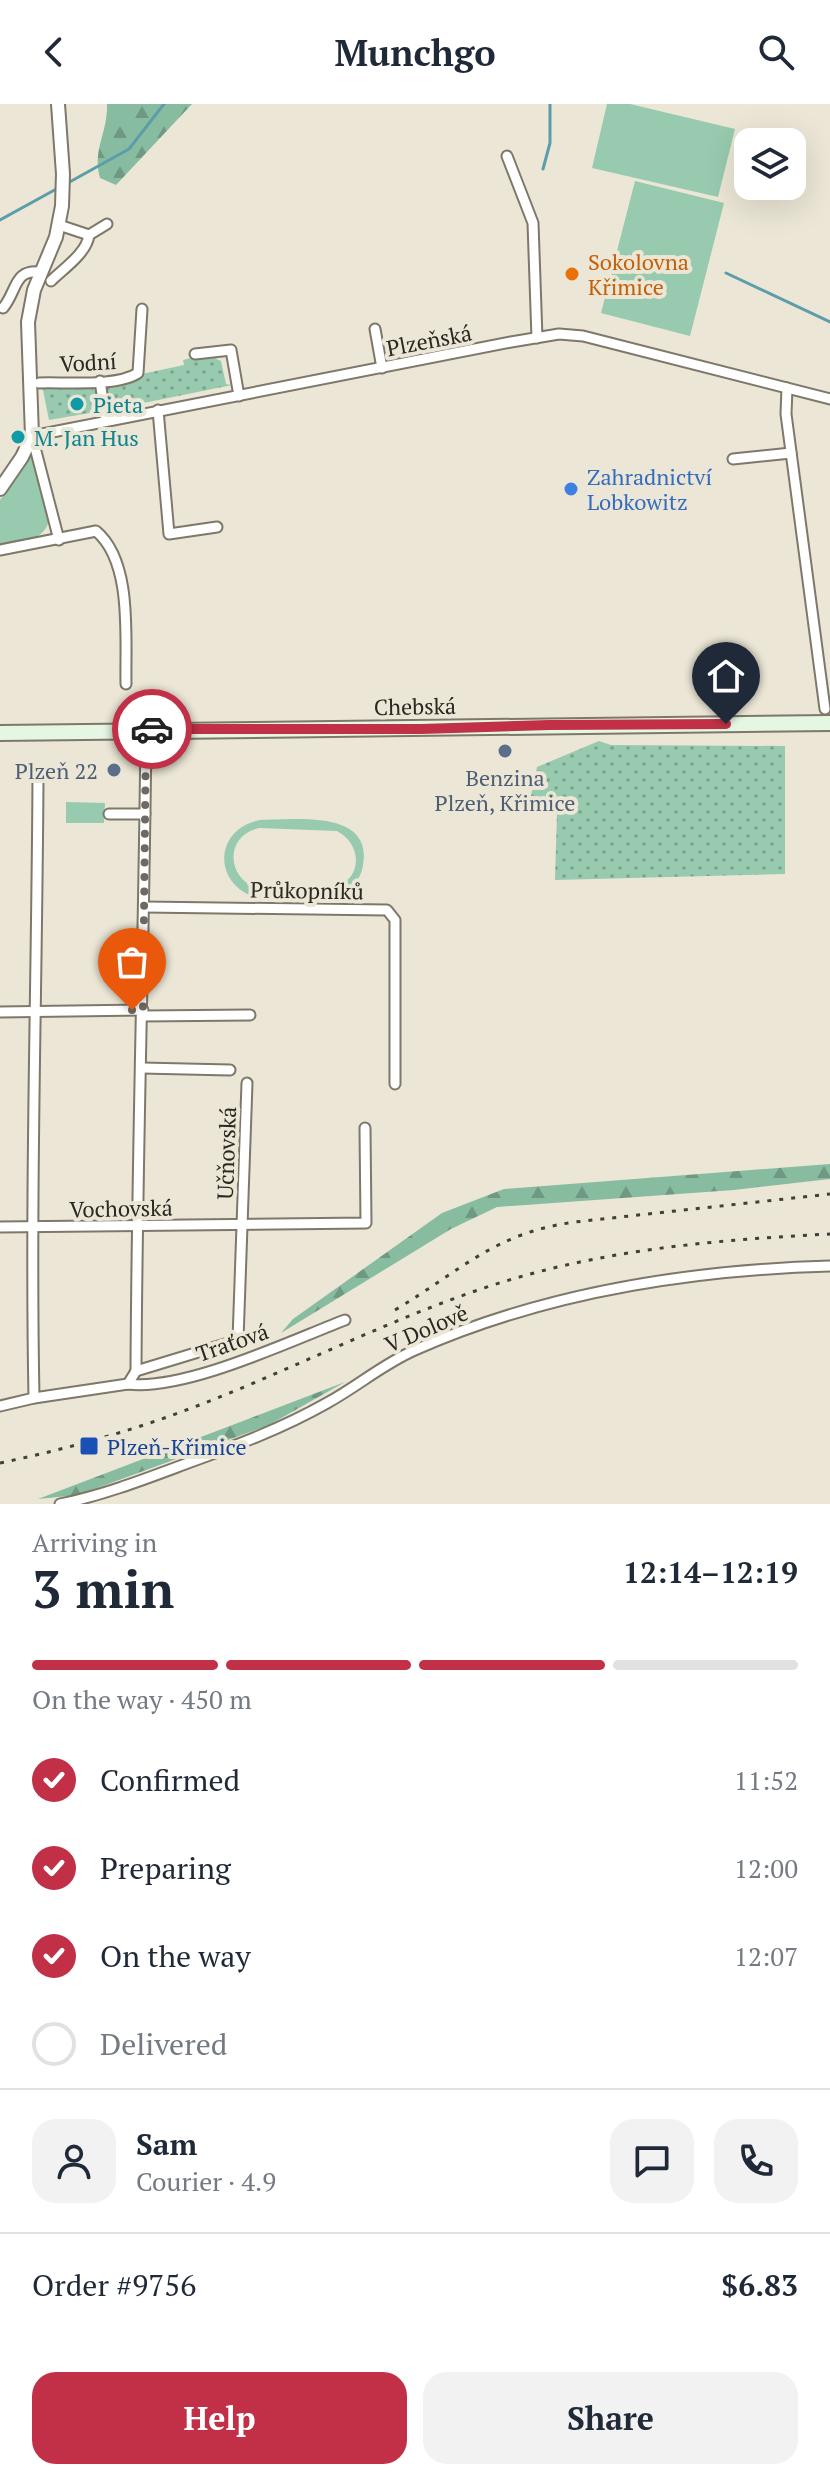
<!DOCTYPE html>
<html lang="en">
<head>
<meta charset="utf-8">
<style>
  :root { --surface:#fff; --page:#f2f2f3; --text:#1f2937; --muted:#747a83; --line:#e0e1e3; --accent:#c13046 }
  body { margin:0; font-family:"PT Serif",serif; background:var(--page); color:var(--text); height:100vh; display:flex; flex-direction:column; font-size:30px; white-space:nowrap }
  * { box-sizing:border-box; margin:0 }
  p { font-size:26px; color:var(--muted) }
  .icon { flex:none; width:44px; height:44px; fill:none; stroke:currentColor; stroke-width:2; stroke-linecap:round; stroke-linejoin:round }
  .map { position:relative; height:1400px; overflow:hidden }
  .details { display:flex; flex-direction:column; background:var(--surface); flex:1 }
  .details>* { flex:none }
  .tools { position:absolute; left:734px; top:24px; display:grid; gap:16px }
  .tools a { display:grid; place-items:center; width:72px; height:72px; border-radius:16px; background:var(--surface); box-shadow:0 8px 32px #0002; font-size:40px }
  .pin { position:absolute; display:grid; place-items:center; width:68px; height:68px; color:#fff; margin:-82px -34px; border-radius:50% 50% 50% 0; rotate:-45deg; box-shadow:0 0 8px #0007 }
  .pin .icon { rotate:45deg }
  .courier { position:absolute; display:grid; place-items:center; width:80px; height:80px; margin:-40px; border:6px solid #c13046; border-radius:50%; background:#fff; color:#222; box-shadow:0 2px 10px #0007 }
  .summary em { font-style:normal; font-weight:600 }
  .summary div { display:flex; flex-direction:column-reverse }
  .summary { display:flex; align-items:center; justify-content:space-between; height:136px; padding:0 32px }
  h1 { font-size:52px; font-weight:600; line-height:60px }
  .bar { display:grid; grid-template-columns:repeat(4,1fr); gap:12px 8px; align-content:center; height:96px; padding:0 32px }
  .bar i { height:10px; border-radius:6px; background:var(--line) }
  .bar .active { background:var(--accent) }
  .bar p { grid-column:span 4 }
  .line { display:flex; align-items:center; gap:20px; padding:0 32px; border-top:2px solid var(--line) }
  .line div { flex:1 }
  .round { display:grid; place-items:center; flex:none; width:84px; height:84px; border-radius:24px; background:var(--page) }
  ol { padding:0 32px; list-style:none }
  li { display:flex; align-items:center; gap:24px; height:88px }
  li p { margin-inline-start:auto }
  li .icon { padding:8px; border-radius:50%; background:var(--accent); color:#fff; stroke-width:4 }
  li:last-child { color:var(--muted) }
  li i { width:44px; height:44px; border:4px solid var(--line); border-radius:50% }
  .cta { display:flex; gap:16px; margin-top:auto; padding:16px 32px }
  .cta a { flex:1; height:92px; border-radius:24px; background:var(--accent); color:#fff; font-size:32px; font-weight:600; line-height:92px; text-align:center }
  .cta a+a { background:var(--page); color:var(--text) }
  header { display:flex; justify-content:space-between; align-items:center; height:104px; padding:0 32px; background:var(--surface); font-size:36px; font-weight:600 }
  .map>svg:first-child { display:block }
  .grass { fill:url(#grass-dots) }
  .forest { fill:url(#forest-firs) }
  .park { fill:#97caaf; fill-rule:evenodd }
  .lines { fill:none; stroke-linecap:round; stroke-linejoin:round }
  .stream { stroke:#5d9da9; stroke-width:3 }
  .minor-casing { stroke:#7d7869; stroke-width:13 }
  .tertiary-casing { stroke:#7d7869; stroke-width:16 }
  .secondary-casing { stroke:#7d7869; stroke-width:18 }
  .minor { stroke:#fff; stroke-width:9 }
  .tertiary { stroke:#fff; stroke-width:12 }
  .secondary { stroke:#e5f6e3; stroke-width:14 }
  .rail { stroke:#423f38; stroke-width:3; stroke-dasharray:4 8; stroke-linecap:butt }
  .done { stroke:#6e6a61; stroke-width:8; stroke-dasharray:0 14.4 }
  .route { stroke:#c13046; stroke-width:10 }
  .food-dot { fill:#e8710a; stroke:#ebe6d5; stroke-width:3 }
  .culture-dot { fill:#0f9aa8; stroke:#ebe6d5; stroke-width:3 }
  .shop-dot { fill:#3f7fe0; stroke:#ebe6d5; stroke-width:3 }
  .service-dot { fill:#5c6f8a; stroke:#ebe6d5; stroke-width:3 }
  .transit-dot { fill:#1a4fb4; stroke:#ebe6d5; stroke-width:3 }
  .labels { text-anchor:middle; dominant-baseline:central; stroke-width:8; stroke-linejoin:round; paint-order:stroke }
  .food-label { font-size:22px; fill:#c56008; stroke:#ebe6d5; text-anchor:start }
  .street-label { font-size:22px; fill:#2a2822; stroke:#ebe6d5 }
  .culture-label { font-size:22px; fill:#0d838f; stroke:#ebe6d5; text-anchor:start }
  .shop-label { font-size:22px; fill:#366cbe; stroke:#ebe6d5; text-anchor:start }
  .service-label { font-size:22px; fill:#4e5e75; stroke:#ebe6d5; text-anchor:end }
  .transit-label { font-size:22px; fill:#164399; stroke:#ebe6d5; text-anchor:start }
</style>
</head>
<body>
<header><svg class="icon" aria-label="back" viewBox="0 0 24 24"><path d="M15 5l-7 7 7 7"/></svg>Munchgo<svg class="icon" aria-label="search" viewBox="0 0 24 24"><circle cx="10" cy="10" r="6"/><path d="M15 15l6 6"/></svg></header>
<div class="map">
<svg width="830" height="1400" viewBox="0 0 830 1400">
  <defs>
    <pattern id="grass-dots" width="8" height="8" patternUnits="userSpaceOnUse" patternTransform="scale(2)"><rect width="8" height="8" fill="#97caaf"/><path d="M2 2h.1M6 6h.1" fill="none" stroke="#7ba48e" stroke-width="1.8" stroke-linecap="round"/></pattern>
    <pattern id="forest-firs" width="22" height="20" patternUnits="userSpaceOnUse" patternTransform="scale(2)"><rect width="22" height="20" fill="#88bca0"/><path d="M5 1l3.5 6h-7zM16 11l3.5 6h-7z" fill="#6f9982"/></pattern>
  </defs>
  <rect width="100%" height="100%" fill="#ebe6d5"/>
  <g class="grass">
    <polygon points="206,250 221,257 226,280 232,281 109,306 106,282 142,270 184,261 183,256"/>
    <polygon points="42,281 96,282 101,307 49,316"/>
    <polygon points="599,637 611,641 785,642 785,770 555,776 557,709 534,709 531,692 537,663"/>
  </g>
  <g class="forest">
    <path d="M 107,0 L 192,0 L 116,81 L 100,74 C 92,45 108,29 107,0 Z"/>
    <polygon points="830,1060 830,1075 734,1086 497,1103 451,1125 281,1229 293,1215 442,1109 504,1085"/>
    <polygon points="345,1278 269,1321 78,1391 38,1395"/>
  </g>
  <g class="park">
    <polygon points="607,0 630,0 735,25 718,93 592,64"/>
    <polygon points="635,77 724,99 690,232 601,209"/>
    <path d="M 33,350 L 49,415 C 47,436 18,440 0,442 L 0,396 Z"/>
    <polygon points="66,698 105,699 104,719 66,719"/>
    <path d="M 260,716 C 294,716 373,705 363,761 C 361,776 350,788 335,792 C 314,799 277,793 254,793 C 211,777 216,724 260,716 ZM 259,724 L 337,727 C 348,733 356,743 356,757 C 354,798 287,785 259,785 C 226,775 224,732 259,724 Z"/>
  </g>
  <g class="lines">
    <g class="stream">
      <polyline points="543,65 550,39 550,0"/>
      <polyline points="66,80 129,45 164,0"/>
      <polyline points="0,116 60,83"/>
      <polyline points="726,169 830,218"/>
    </g>
    <g class="minor-casing">
      <g id="minor">
        <polyline points="507,52 533,119 537,234"/>
        <polyline points="59,121 89,131"/>
        <polyline points="89,131 107,120"/>
        <path d="M 51,177 C 63,165 87,149 89,131"/>
        <path d="M 3,204 C 18,186 13,165 41,168"/>
        <polyline points="375,225 382,264"/>
        <polyline points="195,250 231,246 239,292"/>
        <polyline points="100,277 106,317"/>
        <path d="M 39,279 C 65,278 117,283 138,269 L 142,205"/>
        <polyline points="787,284 786,310 825,605"/>
        <polyline points="158,306 169,430 217,423"/>
        <polyline points="733,355 791,349"/>
        <polyline points="59,436 32,332 511,238 559,230 583,232 830,295"/>
        <path d="M 0,446 L 96,427 C 133,458 125,534 126,580"/>
        <polyline points="109,710 145,710"/>
        <polyline points="144,803 387,806 395,816 395,980"/>
        <polyline points="0,908 143,906"/>
        <polyline points="142,912 250,911"/>
        <polyline points="142,964 230,966"/>
        <path d="M 247,979 L 238,1236 L 136,1267 L 128,1280 C 185,1287 290,1237 345,1216"/>
        <polyline points="0,1123 366,1119 365,1024"/>
        <path d="M 136,1267 C 137,1053 144,839 146,625"/>
        <path d="M 34,1294 C 30,1086 37,879 38,672"/>
        <polyline points="0,1302 34,1294 128,1280"/>
        <path d="M 60,1400 C 104,1391 145,1375 188,1359 C 235,1342 283,1324 327,1299 C 358,1282 383,1260 415,1246 C 546,1188 688,1166 830,1162"/>
      </g>
    </g>
    <g class="tertiary-casing">
      <polyline id="tertiary" points="0,385 22,353 32,332 28,218 34,186 56,133 62,102 63,70 58,0"/>
    </g>
    <g class="secondary-casing">
      <polyline id="secondary" points="0,629 830,619"/>
    </g>
    <use href="#minor" class="minor"/>
    <use href="#tertiary" class="tertiary"/>
    <use href="#secondary" class="secondary"/>
    <g class="rail">
      <path d="M 395,1206 C 462,1166 494,1129 575,1118 L 830,1090"/>
      <path d="M 0,1359 C 57,1347 114,1332 170,1312 C 276,1274 377,1220 484,1184 C 597,1146 712,1136 830,1130"/>
    </g>
  </g>
  <g class="lines">
    <polyline class="done" points="132,906 143,906 146,625 152,625"/>
    <polyline class="route" points="152,625 421,625 549,621 726,620"/>
  </g>
  <circle class="food-dot" cx="572" cy="170" r="8"/>
  <g class="culture-dot">
    <circle cx="77" cy="300" r="8"/>
    <circle cx="18" cy="333" r="8"/>
  </g>
  <circle class="shop-dot" cx="571" cy="385" r="8"/>
  <g class="service-dot">
    <circle cx="505" cy="647" r="8"/>
    <circle cx="114" cy="666" r="8"/>
  </g>
  <rect class="transit-dot" x="79" y="1332" width="20" height="20" rx="4"/>
  <g class="labels">
    <g class="food-label">
      <text x="588" y="157">Sokolovna<tspan x="588" dy="25">Křimice</tspan></text>
    </g>
    <g class="street-label">
      <text transform="translate(429 236) rotate(-11)">Plzeňská</text>
      <text transform="translate(88 258) rotate(-3)">Vodní</text>
      <text transform="translate(415 602) rotate(-1)">Chebská</text>
      <text transform="translate(307 786) rotate(1)">Průkopníků</text>
      <text transform="translate(226 1049) rotate(-88)">Učňovská</text>
      <text transform="translate(121 1104) rotate(-1)">Vochovská</text>
      <text transform="translate(426 1224) rotate(-23)">V Dolově</text>
      <text transform="translate(232 1238) rotate(-19)">Traťová</text>
    </g>
    <g class="culture-label">
      <text x="93" y="300">Pieta</text>
      <text x="34" y="333">M. Jan Hus</text>
    </g>
    <g class="shop-label">
      <text x="587" y="372">Zahradnictví<tspan x="587" dy="25">Lobkowitz</tspan></text>
    </g>
    <g class="service-label">
      <text x="98" y="666">Plzeň 22</text>
      <text x="505" y="673" text-anchor="middle">Benzina<tspan x="505" dy="25">Plzeň, Křimice</tspan></text>
    </g>
    <g class="transit-label">
      <text x="107" y="1342">Plzeň-Křimice</text>
    </g>
  </g>
</svg>
<div class="tools">
<a><svg class="icon" aria-label="layers" viewBox="0 0 24 24"><path d="M12 4l9 5-9 5-9-5zM3 14l9 5 9-5"/></svg></a>
</div>
<div class="pin" style="left:132px;top:906px;background:#ea580c"><svg class="icon" aria-label="bag" viewBox="0 0 24 24"><path d="M5 8h14l-1 12H6zM9 8a3 3 0 0 1 6 0"/></svg></div>
<div class="pin" style="left:726px;top:620px;background:#1f2937"><svg class="icon" aria-label="home" viewBox="0 0 24 24"><path d="M3 11l9-7 9 7M6 9v11h12V9"/></svg></div>
<div class="courier" style="left:152px;top:625px"><svg class="icon" aria-label="car" viewBox="0 0 24 24"><path d="M5 17H2v-5l4-1 3-4h7l3 4 3 1v5h-3M9 17h6M6 11h13"/><circle cx="7" cy="17" r="2"/><circle cx="17" cy="17" r="2"/></svg></div>
</div>
<section class="details">
<div class="summary"><div><h1>3 min</h1><p>Arriving in</p></div><em>12:14–12:19</em></div>
<div class="bar"><i class="active"></i><i class="active"></i><i class="active"></i><i></i><p>On the way · 450 m</p></div>
<ol>
<li><svg class="icon" aria-label="check" viewBox="0 0 24 24"><path d="M5 12l5 5 9-10"/></svg>Confirmed<p>11:52</p></li>
<li><svg class="icon" aria-label="check" viewBox="0 0 24 24"><path d="M5 12l5 5 9-10"/></svg>Preparing<p>12:00</p></li>
<li><svg class="icon" aria-label="check" viewBox="0 0 24 24"><path d="M5 12l5 5 9-10"/></svg>On the way<p>12:07</p></li>
<li><i></i>Delivered</li>
</ol>
<div class="line" style="height:144px"><a class="round"><svg class="icon" aria-label="person" viewBox="0 0 24 24"><circle cx="12" cy="8" r="4"/><path d="M4 21q1-7 8-7t8 7"/></svg></a><div><b>Sam</b><p>Courier · 4.9</p></div><a class="round"><svg class="icon" aria-label="chat" viewBox="0 0 24 24"><path d="M4 5h16v11H9l-5 4z"/></svg></a><a class="round"><svg class="icon" aria-label="phone" viewBox="0 0 24 24"><path d="M5 4h4l2 5-3 2q2 4 5 5l2-3 5 2v4C11 20 4 13 5 4z"/></svg></a></div>
<div class="line" style="height:104px"><div>Order #9756</div><b>$6.83</b></div>
<div class="cta"><a>Help</a><a>Share</a></div>
</section>
</body>
</html>
